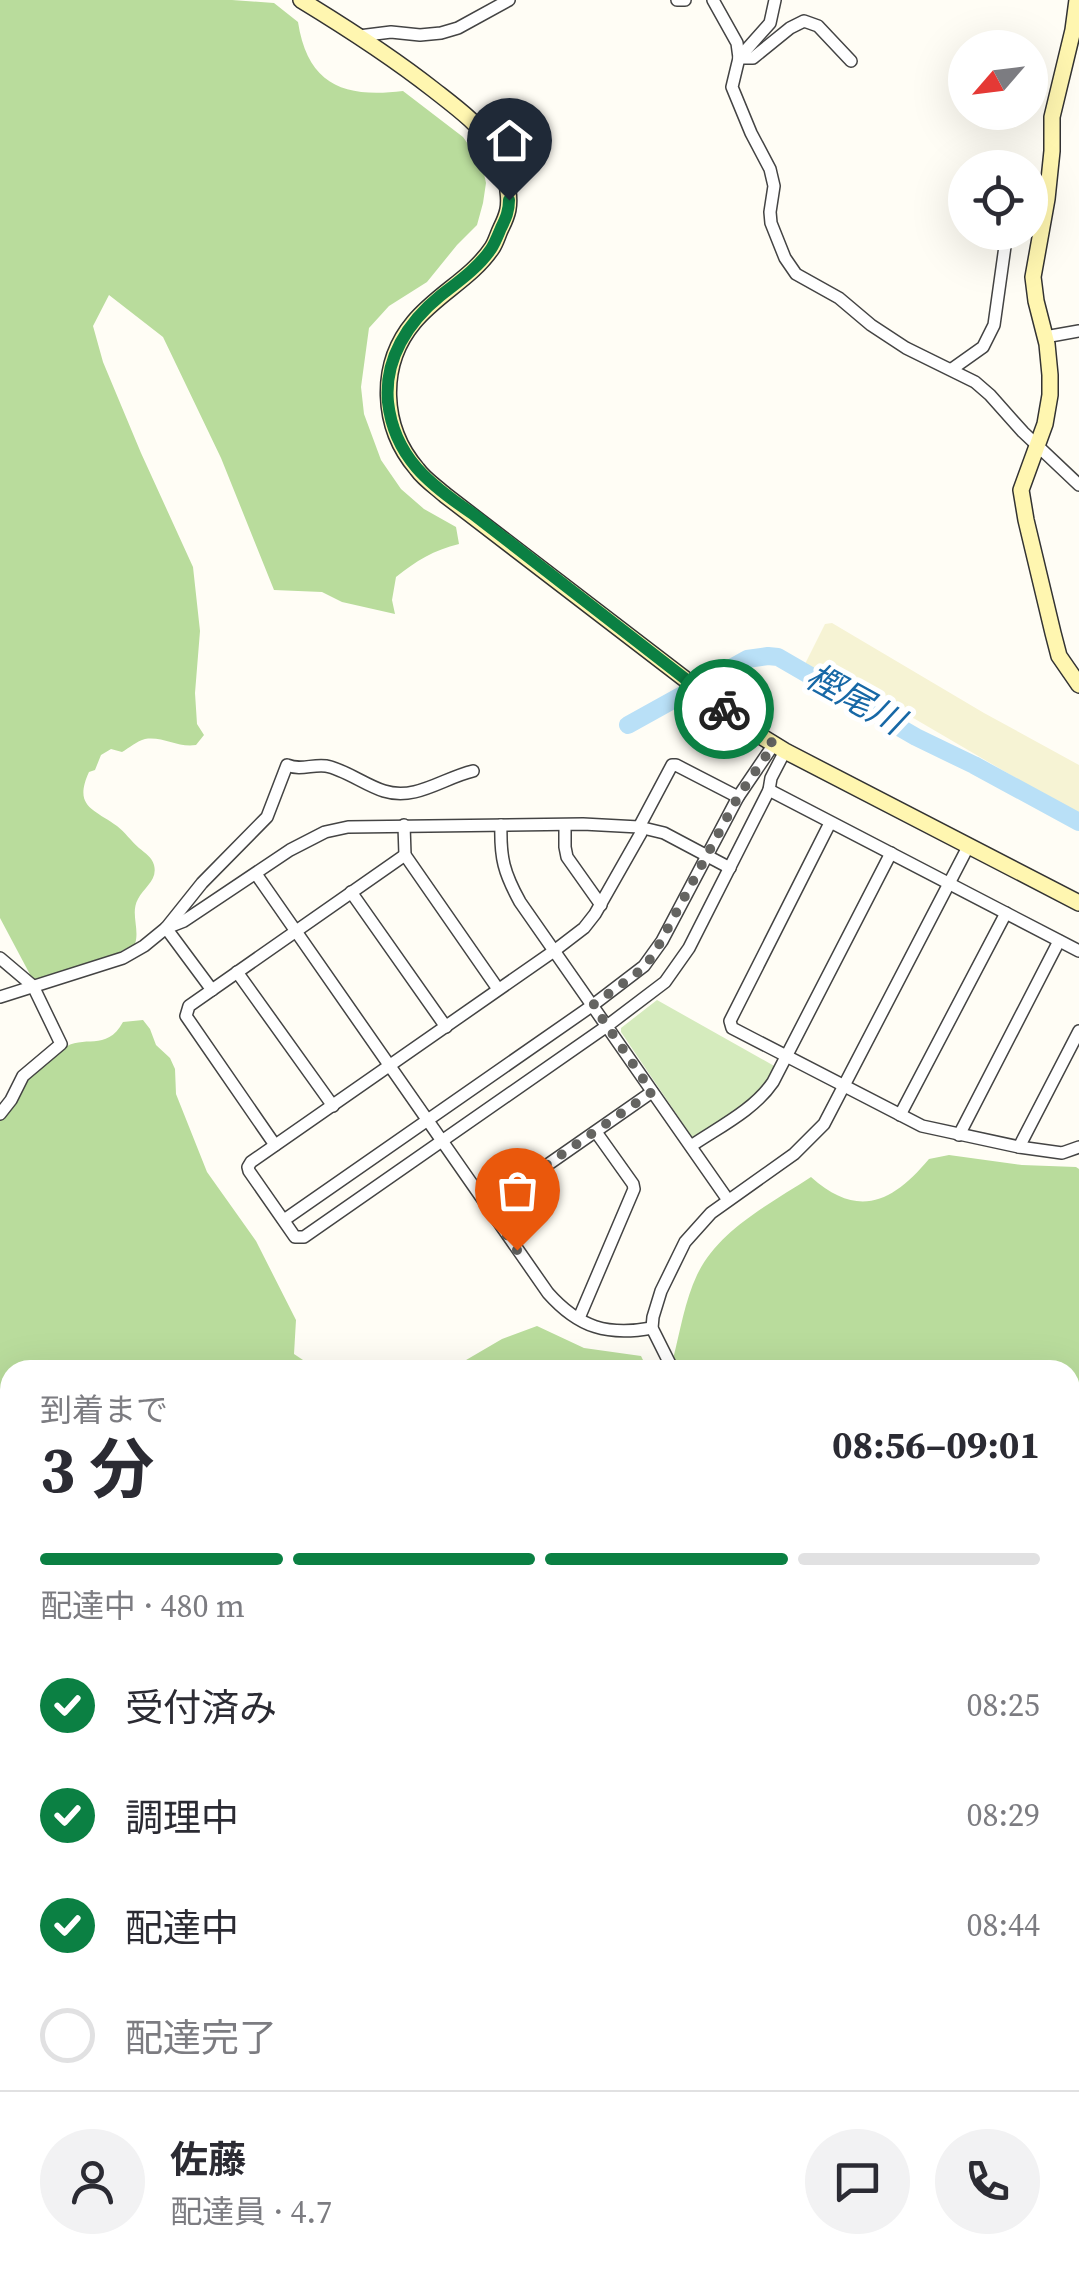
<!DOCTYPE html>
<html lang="ja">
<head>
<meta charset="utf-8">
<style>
  :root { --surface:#fff; --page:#f2f2f3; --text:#2b2b33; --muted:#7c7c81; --line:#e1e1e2; --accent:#0b8043 }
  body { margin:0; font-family:"Source Serif 4","Noto Sans JP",serif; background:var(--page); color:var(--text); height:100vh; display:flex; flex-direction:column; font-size:38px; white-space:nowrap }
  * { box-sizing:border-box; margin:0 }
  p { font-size:32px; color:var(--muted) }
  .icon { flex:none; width:55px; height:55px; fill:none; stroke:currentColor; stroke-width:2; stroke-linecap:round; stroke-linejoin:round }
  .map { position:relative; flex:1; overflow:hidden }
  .side { position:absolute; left:0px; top:1360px; width:1080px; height:932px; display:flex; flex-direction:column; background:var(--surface); border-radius:30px 30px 0 0; box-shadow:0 10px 40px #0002 }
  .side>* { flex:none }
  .needle { width:65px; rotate:242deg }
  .fabs { position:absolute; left:948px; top:30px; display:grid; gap:20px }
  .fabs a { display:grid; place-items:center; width:100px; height:100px; border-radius:50%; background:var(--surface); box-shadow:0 10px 40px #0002; font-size:50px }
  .pin { position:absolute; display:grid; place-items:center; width:85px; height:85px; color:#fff; margin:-102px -42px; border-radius:50% 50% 50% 0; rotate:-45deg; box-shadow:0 0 10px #0007 }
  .pin .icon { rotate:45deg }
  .courier { position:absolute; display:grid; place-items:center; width:100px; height:100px; margin:-50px; border:8px solid #0b8043; border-radius:50%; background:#fff; color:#222; box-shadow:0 2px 12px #0007 }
  .overview em { font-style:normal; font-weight:700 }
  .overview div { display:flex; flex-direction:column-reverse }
  .overview { display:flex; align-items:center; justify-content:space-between; height:170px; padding:0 40px }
  h1 { font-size:65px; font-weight:700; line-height:75px }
  .bar { display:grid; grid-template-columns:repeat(4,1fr); gap:15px 10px; align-content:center; height:120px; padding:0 40px }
  .bar i { height:12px; border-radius:8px; background:var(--line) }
  .bar .active { background:var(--accent) }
  .bar p { grid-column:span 4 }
  .line { display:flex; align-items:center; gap:25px; padding:0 40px; border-top:2px solid var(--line) }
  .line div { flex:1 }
  .round { display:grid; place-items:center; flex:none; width:105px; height:105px; border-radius:52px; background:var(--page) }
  ol { padding:0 40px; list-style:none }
  li { display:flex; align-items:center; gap:30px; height:110px }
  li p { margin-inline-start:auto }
  li .icon { padding:10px; border-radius:50%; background:var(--accent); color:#fff; stroke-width:4 }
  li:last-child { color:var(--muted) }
  li i { width:55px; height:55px; border:5px solid var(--line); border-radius:50% }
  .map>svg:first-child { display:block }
  .farmland { fill:#f6f3d4 }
  .green { fill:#d5ebbd }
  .forest { fill:#b9dc9c }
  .water { fill:#b9e0f7; stroke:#3f96cf; stroke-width:2.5 }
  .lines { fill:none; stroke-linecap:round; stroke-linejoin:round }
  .river { stroke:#b9e0f7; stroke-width:18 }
  .street-casing { stroke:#444; stroke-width:14 }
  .secondary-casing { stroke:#333; stroke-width:18 }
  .street { stroke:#fff; stroke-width:11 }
  .secondary { stroke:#fff6b0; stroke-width:15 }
  .done { stroke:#646461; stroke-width:10; stroke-dasharray:0 18 }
  .route { stroke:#0b8043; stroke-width:12 }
  .labels { text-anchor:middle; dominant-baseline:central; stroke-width:10; stroke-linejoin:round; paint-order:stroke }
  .water-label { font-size:35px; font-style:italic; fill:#1768a6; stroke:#fff }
</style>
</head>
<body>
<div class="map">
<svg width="1079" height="2292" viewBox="0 0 1079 2292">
  <rect width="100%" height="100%" fill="#fffdf5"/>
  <polygon class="farmland" points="832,623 984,713 1079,765 1079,815 915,719 805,664 825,624"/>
  <path class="green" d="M 657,1000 L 776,1067 C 753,1102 729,1116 696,1139 L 692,1137 L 621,1032 L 621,1028 Z"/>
  <g class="forest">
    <path d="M 0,0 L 232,0 L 274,3 L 298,22 C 308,86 345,98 403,91 L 463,137 L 482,164 L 486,183 L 483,203 L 477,225 L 457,245 L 427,282 L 389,306 L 369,328 L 361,387 L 364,414 L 381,460 L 401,489 L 424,509 L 456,527 L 459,544 C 434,550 416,561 396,577 L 392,600 L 395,614 L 342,602 L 322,592 L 274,590 L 221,458 L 163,337 L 109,295 L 93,326 L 103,362 L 141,453 L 193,567 L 200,631 L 195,693 L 197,724 L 204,735 L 196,745 C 178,748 163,736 145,739 C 137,741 129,748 122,752 L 111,749 L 101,755 L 95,770 L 89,772 C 73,807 94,809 117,826 C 125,832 131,841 139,848 C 145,853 152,857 154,865 C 158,880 144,887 138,899 C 130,913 140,929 135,944 L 112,956 L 34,982 L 0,918 Z"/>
    <path d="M 143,1020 L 150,1029 L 156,1045 L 170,1058 L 175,1069 L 176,1094 L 207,1172 L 256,1241 L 296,1320 L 294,1354 L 318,1370 L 10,1370 L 10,2202 L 0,2183 L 0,1118 C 15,1107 12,1100 21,1086 C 28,1075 51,1057 62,1049 C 84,1033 106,1053 123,1022 Z"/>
    <path d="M 949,1155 L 1022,1165 L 1076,1167 L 1079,1169 L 1079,1545 L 1070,1549 L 1070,1370 L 680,1370 L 673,1359 C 680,1332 685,1300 697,1275 C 719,1229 770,1204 811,1177 C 858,1219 892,1203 929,1159 Z"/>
    <polygon points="537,1326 584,1348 641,1356 648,1370 449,1370 502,1339"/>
    <polygon points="1079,1696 1079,1791 1070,1793 1070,1700"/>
    <polygon points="1070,1898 1079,1903 1079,2023 1070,2021"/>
    <polygon points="1070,2049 1079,2051 1077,2164 1079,2235 1075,2271 1070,2274"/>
    <polygon points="137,2283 406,2283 403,2292 140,2292"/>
    <polygon points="551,2283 551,2282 1052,2283 1027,2292 561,2292"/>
  </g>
  <g class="water">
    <polygon points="0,2197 10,2210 10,2282 61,2283 58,2292 0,2292"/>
    <polygon points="434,2283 542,2283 551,2292 428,2292"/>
  </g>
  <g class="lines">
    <polyline class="river" points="628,725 747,659 768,656 778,657 916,737 974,765 1079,822"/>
    <g class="street-casing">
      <g id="street">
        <polyline points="677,0 685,0"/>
        <polyline points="713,0 737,43 739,58"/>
        <polyline points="775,0 770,23 739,58 732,87 751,133 770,169 774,186 770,212 771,223 785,258 796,274 839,298 871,325 906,348 975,382 990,395 1023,432 1079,485"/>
        <polyline points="359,36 391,32 420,35 441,33 458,28 509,0"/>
        <polyline points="739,58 753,58 790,28 804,21 818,26 851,61"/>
        <polyline points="1045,337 1079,331"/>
        <polyline points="952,369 983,347 994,325 1007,232"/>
        <polyline points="769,790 1079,951"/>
        <polyline points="738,797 676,765 672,765 639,827 641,833 595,914 584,928 554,951 251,1162 248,1167 249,1171 295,1237 304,1237 607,1026 665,982 689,948 769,790 771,778 785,751"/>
        <polyline points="830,823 730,1021 732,1028 922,1126 1019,1147 1062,1153 1079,1147"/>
        <polyline points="404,825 405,855 498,989"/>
        <path d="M 501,825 C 500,858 504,873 520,902 L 728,1200"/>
        <polyline points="565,825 565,847 567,857 601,905"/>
        <path d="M 256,874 L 548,1293 C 579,1328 608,1336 652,1328"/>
        <polyline points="351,892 446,1027"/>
        <polyline points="166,928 184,921 290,850 325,832 348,827 583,824 639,827 664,833 730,868"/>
        <polyline points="166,928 212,990"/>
        <polyline points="0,958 33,986 61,1044 23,1076 11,1100 0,1114"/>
        <polyline points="237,972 333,1106"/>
        <path d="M 0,997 L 123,958 L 144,946 L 166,928 L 202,883 L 267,817 L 287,765 C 301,771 312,764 326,766 C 344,769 365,785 384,791 C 416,801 443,778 473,771"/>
        <polyline points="900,1115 1006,913"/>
        <polyline points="959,1135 1059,941"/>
        <polyline points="275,1145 186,1016 189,1006 405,855"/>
        <path d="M 691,1146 C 719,1127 754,1110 773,1082 L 891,853"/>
        <polyline points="1019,1147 1079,1031"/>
        <polyline points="487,1207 652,1092"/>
        <polyline points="284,1220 593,1005 644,966 662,941 738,797 774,744"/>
        <polyline points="579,1318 634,1189 633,1184 596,1132"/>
        <polyline points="673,1370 652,1328 653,1317 661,1291 685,1242 711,1213 794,1154 824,1124 969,845"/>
        <polyline points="0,2063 3,2068 0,2076"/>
        <polyline points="0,2157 10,2174"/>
      </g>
    </g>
    <g class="secondary-casing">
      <g id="secondary">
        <path d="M 301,0 C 347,28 392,57 434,90 C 457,108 479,124 495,148 C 504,161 507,176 508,191 C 510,206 508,214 501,228 C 498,234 496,242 492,248 C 472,278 437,294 414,322 C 378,365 381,427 417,469 C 424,479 436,487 445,495 L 754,732 L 785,751 L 1079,903"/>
        <polyline points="1077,0 1073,30 1052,117 1052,151 1047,199 1033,277 1036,301 1047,344 1050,375 1050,395 1045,424 1021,490 1026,520 1053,633 1059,656 1079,685"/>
        <polyline points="1070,2036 1079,2038"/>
        <polyline points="130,2282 134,2292"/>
        <polyline points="1067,2292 1079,2288"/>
      </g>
    </g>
    <use href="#street" class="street"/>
    <use href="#secondary" class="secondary"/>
  </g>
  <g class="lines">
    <polyline class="done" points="517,1250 487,1206 652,1092 593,1005 636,974 653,956 738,797 774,744 724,709"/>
    <path class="route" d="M 509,200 C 509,211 506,218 501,228 C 498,235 495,243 491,249 C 478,268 458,282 440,296 C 408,322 384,359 388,402 C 394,457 430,485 473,514 L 724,709"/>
  </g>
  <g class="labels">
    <g class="water-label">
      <text transform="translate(855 699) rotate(29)">樫尾川</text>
    </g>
  </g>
</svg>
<div class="fabs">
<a><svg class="needle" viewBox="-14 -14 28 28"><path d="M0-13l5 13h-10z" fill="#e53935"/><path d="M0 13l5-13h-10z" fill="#7c7c81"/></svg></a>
<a><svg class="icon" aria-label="locate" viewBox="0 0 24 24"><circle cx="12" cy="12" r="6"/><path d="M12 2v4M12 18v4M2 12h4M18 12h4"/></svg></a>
</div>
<div class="pin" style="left:517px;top:1250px;background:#ea580c"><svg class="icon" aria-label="bag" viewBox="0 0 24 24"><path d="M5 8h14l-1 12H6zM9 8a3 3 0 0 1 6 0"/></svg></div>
<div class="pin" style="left:509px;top:200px;background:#1f2937"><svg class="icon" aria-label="home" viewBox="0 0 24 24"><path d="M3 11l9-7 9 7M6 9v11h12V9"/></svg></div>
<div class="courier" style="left:724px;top:709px"><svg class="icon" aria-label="bike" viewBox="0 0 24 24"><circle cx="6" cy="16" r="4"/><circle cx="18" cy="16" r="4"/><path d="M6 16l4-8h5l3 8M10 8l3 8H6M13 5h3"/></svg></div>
<section class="side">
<div class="overview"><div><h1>3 分</h1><p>到着まで</p></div><em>08:56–09:01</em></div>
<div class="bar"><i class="active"></i><i class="active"></i><i class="active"></i><i></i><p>配達中 · 480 m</p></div>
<ol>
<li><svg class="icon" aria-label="check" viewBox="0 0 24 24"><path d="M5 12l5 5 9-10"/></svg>受付済み<p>08:25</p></li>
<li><svg class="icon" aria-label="check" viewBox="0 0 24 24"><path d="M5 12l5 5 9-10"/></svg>調理中<p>08:29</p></li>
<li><svg class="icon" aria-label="check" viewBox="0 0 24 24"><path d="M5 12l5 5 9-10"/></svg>配達中<p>08:44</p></li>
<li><i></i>配達完了</li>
</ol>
<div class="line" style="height:180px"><a class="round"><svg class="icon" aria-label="person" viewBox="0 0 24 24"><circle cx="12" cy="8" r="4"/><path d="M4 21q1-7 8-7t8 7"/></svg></a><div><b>佐藤</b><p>配達員 · 4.7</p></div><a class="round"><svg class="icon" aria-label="chat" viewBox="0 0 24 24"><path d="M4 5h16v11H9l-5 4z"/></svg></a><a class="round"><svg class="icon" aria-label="phone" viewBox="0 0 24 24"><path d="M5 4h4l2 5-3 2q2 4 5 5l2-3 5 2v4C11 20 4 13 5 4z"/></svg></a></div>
</section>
</div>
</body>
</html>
